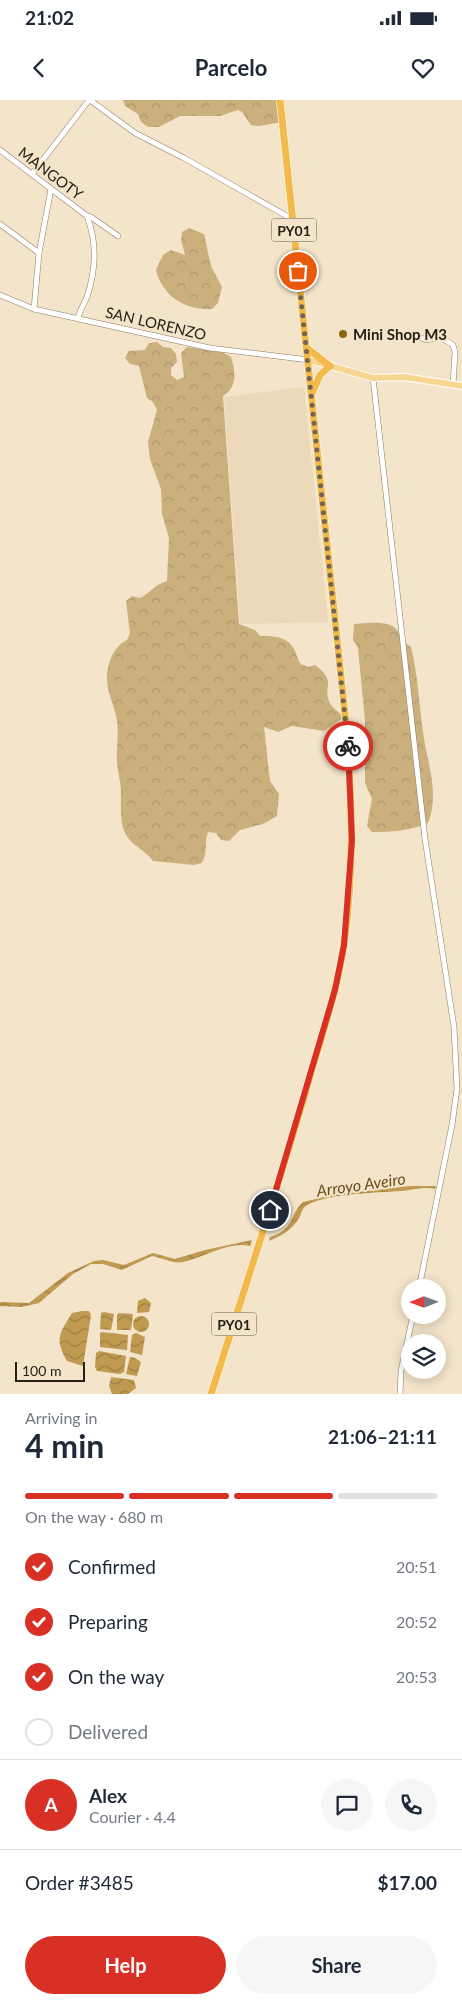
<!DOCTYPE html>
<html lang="en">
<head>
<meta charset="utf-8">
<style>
  :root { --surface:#fff; --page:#f6f6f7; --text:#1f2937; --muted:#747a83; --line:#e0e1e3; --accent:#d93025 }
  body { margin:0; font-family:Lato,sans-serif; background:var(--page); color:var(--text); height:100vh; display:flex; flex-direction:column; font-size:19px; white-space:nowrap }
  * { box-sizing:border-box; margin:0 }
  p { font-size:16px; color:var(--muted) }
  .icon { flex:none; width:28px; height:28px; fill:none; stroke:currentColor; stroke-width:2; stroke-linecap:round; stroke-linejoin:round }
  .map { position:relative; height:1294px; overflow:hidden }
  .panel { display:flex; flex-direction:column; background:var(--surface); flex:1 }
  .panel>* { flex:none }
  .needle { width:32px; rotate:269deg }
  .tools { position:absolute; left:401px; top:1179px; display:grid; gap:10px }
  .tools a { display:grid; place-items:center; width:45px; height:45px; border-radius:50%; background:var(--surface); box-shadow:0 2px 12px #0003; font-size:25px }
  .scale { position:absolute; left:15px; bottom:12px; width:70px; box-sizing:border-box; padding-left:5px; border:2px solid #262117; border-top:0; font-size:14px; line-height:18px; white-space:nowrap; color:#262117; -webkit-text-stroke:4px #f3e4ca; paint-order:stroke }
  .pin { position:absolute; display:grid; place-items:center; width:42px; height:42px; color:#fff; margin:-21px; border:2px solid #fff; border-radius:50%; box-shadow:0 1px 5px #0007 }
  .courier { position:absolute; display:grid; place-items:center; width:50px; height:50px; margin:-25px; border:4px solid #d93025; border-radius:50%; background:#fff; color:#222; box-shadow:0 1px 6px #0007 }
  .headline em { font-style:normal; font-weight:700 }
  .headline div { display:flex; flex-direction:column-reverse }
  .headline { display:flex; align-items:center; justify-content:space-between; height:85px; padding:0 25px }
  h1 { font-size:32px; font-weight:700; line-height:38px }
  .bar { display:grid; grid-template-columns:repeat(4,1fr); gap:8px 5px; align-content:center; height:60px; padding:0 25px }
  .bar i { height:6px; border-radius:4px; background:var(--line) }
  .bar .active { background:var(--accent) }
  .bar p { grid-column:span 4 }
  .line { display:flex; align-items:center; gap:12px; padding:0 25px; border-top:1px solid var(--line) }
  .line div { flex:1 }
  .round { display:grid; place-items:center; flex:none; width:52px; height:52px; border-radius:26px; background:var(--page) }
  ol { padding:0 25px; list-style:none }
  li { display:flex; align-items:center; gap:15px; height:55px }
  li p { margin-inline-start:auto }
  li .icon { padding:5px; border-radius:50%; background:var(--accent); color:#fff; stroke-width:4 }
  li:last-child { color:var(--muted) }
  li i { width:28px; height:28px; border:2px solid var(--line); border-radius:50% }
  .button { display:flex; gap:10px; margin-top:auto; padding:10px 25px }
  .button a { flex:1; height:58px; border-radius:30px; background:var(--accent); color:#fff; font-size:20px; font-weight:700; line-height:58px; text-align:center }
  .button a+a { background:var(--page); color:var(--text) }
  .status { display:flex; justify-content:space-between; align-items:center; height:35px; padding:0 25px; background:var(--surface); direction:ltr }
  .status svg { height:14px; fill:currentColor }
  header { display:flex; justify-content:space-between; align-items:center; height:65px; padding:0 25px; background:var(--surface); font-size:22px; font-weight:700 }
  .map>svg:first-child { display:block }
  .built { fill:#ecd9b9 }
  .forest { fill:url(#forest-crowns) }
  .water { fill:url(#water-waves) }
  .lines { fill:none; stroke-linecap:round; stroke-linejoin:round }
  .minor-casing { stroke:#8a7d66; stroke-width:6 }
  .major-casing { stroke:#fff; stroke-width:8 }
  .highway-casing { stroke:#fff; stroke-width:8 }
  .minor { stroke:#fff; stroke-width:5 }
  .major { stroke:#f7d692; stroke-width:6 }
  .highway { stroke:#f1ba4a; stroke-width:7 }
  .done { stroke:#6e6556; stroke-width:5; stroke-dasharray:0 9 }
  .route { stroke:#d93025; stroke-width:6 }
  .poi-dot { fill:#8e680c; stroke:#f3e4ca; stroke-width:2 }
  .labels { text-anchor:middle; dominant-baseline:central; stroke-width:4; stroke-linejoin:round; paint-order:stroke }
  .shield { fill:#f3e4ca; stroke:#645c4d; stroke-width:1 }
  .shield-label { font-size:14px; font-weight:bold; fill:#262117 }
  .street-label { font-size:15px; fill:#262117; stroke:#f3e4ca }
  .poi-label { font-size:15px; font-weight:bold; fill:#262117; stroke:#f3e4ca; text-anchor:start }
  .water-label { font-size:16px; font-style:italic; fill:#694e17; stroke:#f3e4ca }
</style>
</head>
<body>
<div class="status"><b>21:02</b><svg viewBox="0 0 49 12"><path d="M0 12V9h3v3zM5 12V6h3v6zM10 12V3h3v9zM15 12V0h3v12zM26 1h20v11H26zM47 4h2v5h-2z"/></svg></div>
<header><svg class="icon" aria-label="back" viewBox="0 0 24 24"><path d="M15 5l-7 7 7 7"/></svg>Parcelo<svg class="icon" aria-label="heart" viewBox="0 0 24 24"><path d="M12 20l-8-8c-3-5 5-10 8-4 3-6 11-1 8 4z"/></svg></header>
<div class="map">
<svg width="462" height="1294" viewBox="0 0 462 1294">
  <defs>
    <pattern id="forest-crowns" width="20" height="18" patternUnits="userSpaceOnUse" patternTransform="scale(1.25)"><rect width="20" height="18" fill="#cbb07e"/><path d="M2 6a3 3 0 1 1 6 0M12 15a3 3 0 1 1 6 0" fill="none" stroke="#ae976c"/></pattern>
    <pattern id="water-waves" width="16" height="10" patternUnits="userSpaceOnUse" patternTransform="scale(1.25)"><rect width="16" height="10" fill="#c09a51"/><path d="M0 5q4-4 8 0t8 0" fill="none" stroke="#9c7d42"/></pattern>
  </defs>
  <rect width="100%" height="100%" fill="#f3e4ca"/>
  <polygon class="built" points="304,287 328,522 240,524 224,297"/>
  <g class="forest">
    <polygon points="123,0 279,0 286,16 282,22 259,26 251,25 242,12 238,10 220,16 180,16 159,27 148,27 141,22 138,14 125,6"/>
    <path d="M 189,128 L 204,134 L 211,166 L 222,187 L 218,203 L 212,209 C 185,210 163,197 156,170 L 163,155 L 171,150 L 185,155 L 181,140 L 182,132 Z"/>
    <path d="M 157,242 L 163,247 L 171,248 L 176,254 L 177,262 L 171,268 L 171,275 L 177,280 L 184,277 L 181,253 L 187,247 L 222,252 L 231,257 C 236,272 237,288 223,296 L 239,524 L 255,530 L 260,536 C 273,536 287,536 294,549 C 297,554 297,559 301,564 L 308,567 L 315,565 C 339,584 321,585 330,603 C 333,610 340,611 343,618 L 324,631 L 292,626 L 278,632 L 264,627 L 270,681 L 279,694 L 277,716 L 263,724 L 240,730 L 229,741 L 221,740 L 216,733 L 208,732 C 204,743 208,752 202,763 L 194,765 L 153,761 C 143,747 129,746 123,728 C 120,717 121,702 121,690 C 120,680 118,672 117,663 C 116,649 119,634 117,621 C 115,606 106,591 107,575 C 108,562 114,546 127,540 L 130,533 L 126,501 L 132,496 L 140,498 C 151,493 153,485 167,481 L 169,438 L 162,414 L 161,389 L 150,359 L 148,342 L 157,310 L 153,302 L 147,298 L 139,266 L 130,264 L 125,258 L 129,251 L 145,250 L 149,243 Z"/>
    <path d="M 354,524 C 365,523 389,520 396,529 C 402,536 402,542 411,547 C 418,576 419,603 423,632 C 427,663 440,693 428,723 C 410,731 391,732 372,732 L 367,726 L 372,699 L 365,683 L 365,621 L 358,548 L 353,540 Z"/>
  </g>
  <g class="water">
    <path d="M 410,1086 L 436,1086 L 435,1089 C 423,1086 413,1090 401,1091 C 375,1093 330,1093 307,1105 C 302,1108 301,1114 299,1118 C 292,1130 281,1136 269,1141 L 270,1137 C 294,1130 290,1114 303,1102 L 333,1095 Z"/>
    <path d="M 252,1140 L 250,1146 C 227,1141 204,1158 183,1162 C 173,1164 162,1158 152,1156 L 122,1170 L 103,1164 L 91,1164 L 73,1174 L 39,1203 L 22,1207 L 0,1206 L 0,1202 L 29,1203 L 68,1173 L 94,1161 L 103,1160 L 124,1165 L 153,1153 L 175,1159 L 205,1150 Z"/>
    <polygon points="145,1198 151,1203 149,1212 137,1213 138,1201"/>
    <path d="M 82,1211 L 89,1211 L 91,1215 L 83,1266 L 67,1261 C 54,1238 60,1233 72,1213 Z"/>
    <polygon points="104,1212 114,1214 111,1230 100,1229 101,1213"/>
    <polygon points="119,1213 133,1214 131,1230 117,1230 117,1215"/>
    <circle cx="141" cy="1224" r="8"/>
    <polygon points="102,1232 128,1235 127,1250 100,1247 100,1233"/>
    <polygon points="136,1233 145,1237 142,1255 130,1252 132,1235"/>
    <polygon points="99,1251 126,1256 124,1272 120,1274 97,1271 95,1267 96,1253"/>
    <polygon points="130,1257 135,1258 141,1262 137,1276 126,1274"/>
    <polygon points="111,1277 134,1280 136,1288 128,1294 112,1294 109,1286"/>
  </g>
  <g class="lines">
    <g class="minor-casing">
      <g id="minor">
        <polyline points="90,0 135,33 184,58 292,119"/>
        <path d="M 0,50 L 87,116 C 97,142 96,170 87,197 C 84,204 80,210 78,218"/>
        <polyline points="32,74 89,0"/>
        <polyline points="87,116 91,117 118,136"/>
        <polyline points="0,124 39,153"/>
        <polyline points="0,195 34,209 210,248 309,260"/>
        <polyline points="34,209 39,153 51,89"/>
        <polyline points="419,237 426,240 440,237 453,245 455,252 453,285"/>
        <polyline points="373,278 425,739 454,927 457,989 452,1025 419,1188"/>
        <polyline points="400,1294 401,1271 413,1215"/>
      </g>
    </g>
    <g class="major-casing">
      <polyline id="major" points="309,260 373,278 404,277 462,286"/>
    </g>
    <g class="highway-casing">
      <g id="highway">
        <polyline points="307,248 330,266 320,275 313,291"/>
        <path d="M 211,1294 C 244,1192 277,1090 307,987 C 320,940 337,893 344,844 C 355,767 352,691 345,614 L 280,0"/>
      </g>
    </g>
    <use href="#minor" class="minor"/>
    <use href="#major" class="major"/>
    <use href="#highway" class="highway"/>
  </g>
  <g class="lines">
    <polyline class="done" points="298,171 348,646"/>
    <polyline class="route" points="270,1110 335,890 344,845 352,740 348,646"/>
  </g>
  <circle class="poi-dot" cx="343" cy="234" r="5"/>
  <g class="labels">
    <g class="shield">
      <rect x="271.5" y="118.5" width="45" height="23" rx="4"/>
      <rect x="211.5" y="1212.5" width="45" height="23" rx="4"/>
    </g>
    <g class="shield-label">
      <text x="294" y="130">PY01</text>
      <text x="234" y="1224">PY01</text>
    </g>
    <g class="street-label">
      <text transform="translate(51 73) rotate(37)">MANGOTY</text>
      <text transform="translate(156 223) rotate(13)">SAN LORENZO</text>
    </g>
    <g class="poi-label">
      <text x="353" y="234">Mini Shop M3</text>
    </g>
    <g class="water-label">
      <text transform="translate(361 1084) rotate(-8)">Arroyo Aveiro</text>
    </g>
  </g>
</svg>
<div class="tools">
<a><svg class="needle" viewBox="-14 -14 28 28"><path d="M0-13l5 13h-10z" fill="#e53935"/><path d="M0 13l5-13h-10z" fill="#747a83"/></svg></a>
<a><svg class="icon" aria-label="layers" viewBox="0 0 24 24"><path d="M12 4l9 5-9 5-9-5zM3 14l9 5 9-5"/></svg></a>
</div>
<div class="scale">100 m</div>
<div class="pin" style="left:298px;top:171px;background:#ea580c"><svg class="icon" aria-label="bag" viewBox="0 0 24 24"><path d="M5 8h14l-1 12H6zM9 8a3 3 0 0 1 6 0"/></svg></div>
<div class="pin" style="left:270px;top:1110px;background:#1f2937"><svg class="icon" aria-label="home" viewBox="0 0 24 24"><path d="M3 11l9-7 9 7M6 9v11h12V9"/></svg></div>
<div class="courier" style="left:348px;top:646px"><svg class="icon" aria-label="bike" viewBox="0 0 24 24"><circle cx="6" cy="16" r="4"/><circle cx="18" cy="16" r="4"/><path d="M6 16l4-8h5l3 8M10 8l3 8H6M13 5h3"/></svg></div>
</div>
<section class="panel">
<div class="headline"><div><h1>4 min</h1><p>Arriving in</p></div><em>21:06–21:11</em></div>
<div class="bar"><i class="active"></i><i class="active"></i><i class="active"></i><i></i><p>On the way · 680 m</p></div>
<ol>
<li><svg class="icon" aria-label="check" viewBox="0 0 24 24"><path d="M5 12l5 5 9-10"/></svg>Confirmed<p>20:51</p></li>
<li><svg class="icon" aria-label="check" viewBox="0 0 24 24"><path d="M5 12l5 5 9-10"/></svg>Preparing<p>20:52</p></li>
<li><svg class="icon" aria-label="check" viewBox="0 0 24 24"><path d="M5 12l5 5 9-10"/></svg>On the way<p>20:53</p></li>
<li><i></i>Delivered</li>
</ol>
<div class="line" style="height:90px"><b class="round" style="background:var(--accent);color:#fff">A</b><div><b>Alex</b><p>Courier · 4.4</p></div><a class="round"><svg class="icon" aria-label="chat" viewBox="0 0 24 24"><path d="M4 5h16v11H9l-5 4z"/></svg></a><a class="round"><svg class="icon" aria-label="phone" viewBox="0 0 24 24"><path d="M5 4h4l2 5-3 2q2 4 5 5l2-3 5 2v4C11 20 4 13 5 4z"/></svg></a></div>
<div class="line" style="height:65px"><div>Order #3485</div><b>$17.00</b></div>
<div class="button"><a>Help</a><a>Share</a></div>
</section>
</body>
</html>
